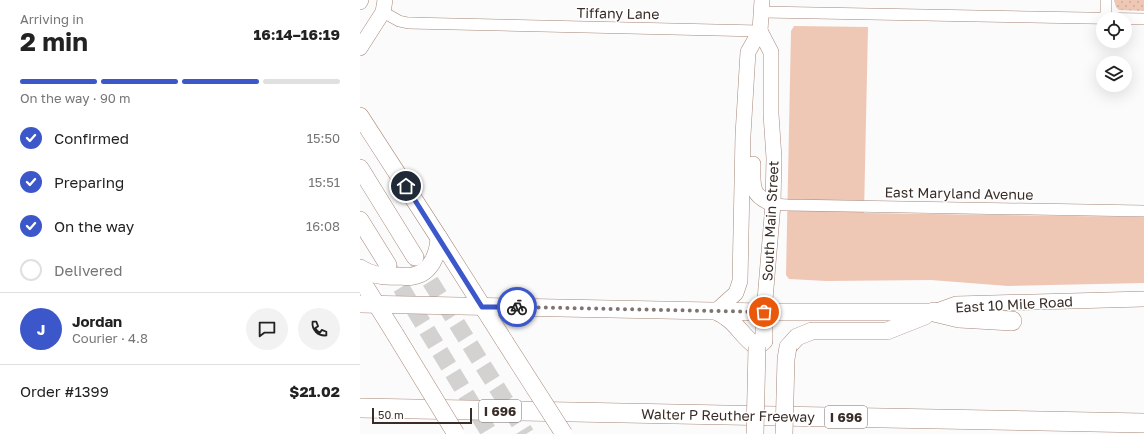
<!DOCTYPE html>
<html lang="en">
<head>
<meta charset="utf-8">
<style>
  :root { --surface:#fff; --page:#f2f2f2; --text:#222; --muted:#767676; --line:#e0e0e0; --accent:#3b57c9 }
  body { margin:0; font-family:"Golos Text",sans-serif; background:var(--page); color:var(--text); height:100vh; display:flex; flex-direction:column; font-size:15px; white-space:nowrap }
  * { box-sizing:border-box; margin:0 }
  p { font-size:13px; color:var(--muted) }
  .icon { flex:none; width:22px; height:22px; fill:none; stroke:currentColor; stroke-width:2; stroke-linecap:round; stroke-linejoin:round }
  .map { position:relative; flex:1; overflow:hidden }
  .sheet { display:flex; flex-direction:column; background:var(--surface); width:360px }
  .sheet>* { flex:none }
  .buttons { position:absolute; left:736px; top:12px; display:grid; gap:8px }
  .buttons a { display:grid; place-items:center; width:36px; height:36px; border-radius:50%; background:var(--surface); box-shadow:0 4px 16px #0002; font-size:20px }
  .scale { position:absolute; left:12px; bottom:10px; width:100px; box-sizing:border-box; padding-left:4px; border:2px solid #3a2d27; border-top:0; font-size:11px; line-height:14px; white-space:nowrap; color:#3a2d27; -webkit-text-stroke:3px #fff; paint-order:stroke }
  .pin { position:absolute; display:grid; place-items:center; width:34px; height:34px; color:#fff; margin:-17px; border:2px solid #fff; border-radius:50%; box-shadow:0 1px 4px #0007 }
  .courier { position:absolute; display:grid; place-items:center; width:40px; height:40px; margin:-20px; border:3px solid #3b57c9; border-radius:50%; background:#fff; color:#222; box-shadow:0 1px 5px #0007 }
  .head em { font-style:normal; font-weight:700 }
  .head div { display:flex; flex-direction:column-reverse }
  .head { display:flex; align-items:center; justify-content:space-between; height:68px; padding:0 20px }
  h1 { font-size:26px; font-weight:700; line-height:30px }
  .bar { display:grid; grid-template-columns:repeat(4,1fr); gap:6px 4px; align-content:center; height:48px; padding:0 20px }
  .bar i { height:5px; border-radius:3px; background:var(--line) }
  .bar .current { background:var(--accent) }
  .bar p { grid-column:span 4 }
  .line { display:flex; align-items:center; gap:10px; padding:0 20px; border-top:1px solid var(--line) }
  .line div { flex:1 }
  .round { display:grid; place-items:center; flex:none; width:42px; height:42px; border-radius:21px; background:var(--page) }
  ol { padding:0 20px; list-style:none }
  li { display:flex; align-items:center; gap:12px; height:44px }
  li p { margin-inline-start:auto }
  li .icon { padding:4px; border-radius:50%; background:var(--accent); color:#fff; stroke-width:4 }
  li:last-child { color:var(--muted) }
  li i { width:22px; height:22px; border:2px solid var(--line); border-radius:50% }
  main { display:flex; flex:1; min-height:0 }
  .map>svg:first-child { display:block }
  .grass { fill:#efc7b5 }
  .park { fill:url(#park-dots) }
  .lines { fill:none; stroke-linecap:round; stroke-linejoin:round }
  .primary-tunnel { stroke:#d4d2d1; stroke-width:17; stroke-dasharray:17 8; stroke-linecap:butt }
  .minor-casing { stroke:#a68778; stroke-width:12 }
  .secondary-casing { stroke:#a68778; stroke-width:16 }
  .primary-casing { stroke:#a68778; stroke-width:18 }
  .motorway-casing { stroke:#a68778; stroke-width:20 }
  .minor { stroke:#fff; stroke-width:11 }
  .secondary { stroke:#fff; stroke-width:15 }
  .primary { stroke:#fff; stroke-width:17 }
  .motorway { stroke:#fff; stroke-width:19 }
  .primary-bridge-casing { stroke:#a68778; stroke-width:18; stroke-linecap:butt }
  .primary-bridge { stroke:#fff; stroke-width:17 }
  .done { stroke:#7e7571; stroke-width:4; stroke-dasharray:0 7.2 }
  .route { stroke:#3b57c9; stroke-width:5 }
  .labels { text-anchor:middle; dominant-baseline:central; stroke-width:3; stroke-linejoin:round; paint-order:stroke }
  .shield { fill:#fff; stroke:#756c68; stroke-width:1 }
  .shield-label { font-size:13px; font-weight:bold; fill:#3a2d27 }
  .street-label { font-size:14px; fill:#3a2d27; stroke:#fff }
</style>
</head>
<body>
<main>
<section class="sheet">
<div class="head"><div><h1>2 min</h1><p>Arriving in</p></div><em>16:14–16:19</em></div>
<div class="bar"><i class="current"></i><i class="current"></i><i class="current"></i><i></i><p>On the way · 90 m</p></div>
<ol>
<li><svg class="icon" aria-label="check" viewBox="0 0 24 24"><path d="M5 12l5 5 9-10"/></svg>Confirmed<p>15:50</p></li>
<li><svg class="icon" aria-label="check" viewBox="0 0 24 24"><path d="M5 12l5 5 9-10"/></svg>Preparing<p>15:51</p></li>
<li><svg class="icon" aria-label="check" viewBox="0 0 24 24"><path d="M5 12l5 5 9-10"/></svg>On the way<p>16:08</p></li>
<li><i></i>Delivered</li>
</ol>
<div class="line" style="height:72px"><b class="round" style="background:var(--accent);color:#fff">J</b><div><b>Jordan</b><p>Courier · 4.8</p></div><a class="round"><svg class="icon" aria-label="chat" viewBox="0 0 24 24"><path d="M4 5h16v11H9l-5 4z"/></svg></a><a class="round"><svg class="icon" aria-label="phone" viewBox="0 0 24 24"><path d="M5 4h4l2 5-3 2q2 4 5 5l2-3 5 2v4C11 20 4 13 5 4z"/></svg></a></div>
<div class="line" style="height:52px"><div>Order #1399</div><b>$21.02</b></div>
</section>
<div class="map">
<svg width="784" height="434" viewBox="0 0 784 434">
  <defs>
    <pattern id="park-dots" width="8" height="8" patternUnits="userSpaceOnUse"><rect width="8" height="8" fill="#efc7b5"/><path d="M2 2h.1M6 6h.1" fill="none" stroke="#ceab9c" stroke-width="1.8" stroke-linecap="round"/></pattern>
  </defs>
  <rect width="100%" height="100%" fill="#fbfbfb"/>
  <polygon class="grass" points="434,26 508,27 504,213 784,217 784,283 648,286 571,280 466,281 429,279 426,275 431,31"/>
  <polygon class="park" points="754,0 784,0 784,11 759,10 756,7"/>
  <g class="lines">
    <g class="primary-tunnel">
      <polyline points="57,260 166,434"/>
      <polyline points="28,266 130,434"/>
    </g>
    <g class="minor-casing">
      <g id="minor">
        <polyline points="23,12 39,21 48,23 400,31"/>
        <polyline points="402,12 784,19"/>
        <polyline points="746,18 746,0"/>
        <polyline points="413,204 428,205 784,211"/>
      </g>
    </g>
    <g class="secondary-casing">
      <g id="secondary">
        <polyline points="0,2 1,0"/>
        <polyline points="400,31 411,52 411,114 414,158 413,204 404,312"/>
        <polyline points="0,48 23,12 25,0"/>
        <path d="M 393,164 C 393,185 390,196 413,204"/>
        <polyline points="356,311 376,293 380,281 383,135 388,52 400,31 402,0"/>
        <polyline points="574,312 596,304 784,299"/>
      </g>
    </g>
    <g class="primary-casing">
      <g id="primary">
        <polyline points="0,116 79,238 145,342"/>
        <polyline points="0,168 55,257"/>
        <polyline points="0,220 28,265"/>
        <path d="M 0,268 C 11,275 25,277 37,276 C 42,276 47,277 53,276 C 71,273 78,254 79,238"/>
        <polyline points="0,278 35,334"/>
        <polyline points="0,304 404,312 574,312"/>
        <path d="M 356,311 C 377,321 380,335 397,347 L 404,341 L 404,312"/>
        <polyline points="428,347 437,337 452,331 527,331 565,316"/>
      </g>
    </g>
    <g class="motorway-casing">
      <g id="motorway">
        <polyline points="574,312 599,318 652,321"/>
        <polyline points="0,408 784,423"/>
      </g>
    </g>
    <use href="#minor" class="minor"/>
    <use href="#secondary" class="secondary"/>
    <use href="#primary" class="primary"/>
    <use href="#motorway" class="motorway"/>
    <g class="primary-bridge-casing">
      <g id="primary-bridge">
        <polyline points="35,334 96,434"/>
        <polyline points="145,342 204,434"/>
        <polyline points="395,434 397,347"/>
        <polyline points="424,434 426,359 428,347"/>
      </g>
    </g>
    <use href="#primary-bridge" class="primary-bridge"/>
  </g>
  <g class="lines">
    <polyline class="done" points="157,307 404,312"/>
    <polyline class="route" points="46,186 122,307 157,307"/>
  </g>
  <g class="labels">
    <g class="shield">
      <rect x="119" y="400" width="42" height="22" rx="3"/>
      <rect x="465" y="406" width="42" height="22" rx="3"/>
    </g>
    <g class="shield-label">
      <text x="140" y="411">I 696</text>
      <text x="486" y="417">I 696</text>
    </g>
    <g class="street-label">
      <text transform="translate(258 13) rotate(1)">Tiffany Lane</text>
      <text transform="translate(599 193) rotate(1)">East Maryland Avenue</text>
      <text transform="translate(410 221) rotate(-87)">South Main Street</text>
      <text transform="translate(654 304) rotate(-3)">East 10 Mile Road</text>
      <text transform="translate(368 415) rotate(1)">Walter P Reuther Freeway</text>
    </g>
  </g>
</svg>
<div class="buttons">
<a><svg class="icon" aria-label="locate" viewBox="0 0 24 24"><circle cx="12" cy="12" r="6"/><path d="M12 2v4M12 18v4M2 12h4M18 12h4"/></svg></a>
<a><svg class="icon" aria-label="layers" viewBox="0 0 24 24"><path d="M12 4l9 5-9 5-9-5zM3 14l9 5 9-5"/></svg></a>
</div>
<div class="scale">50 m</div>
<div class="pin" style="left:404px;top:312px;background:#ea580c"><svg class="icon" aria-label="bag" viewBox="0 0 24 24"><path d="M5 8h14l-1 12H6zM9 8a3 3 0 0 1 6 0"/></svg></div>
<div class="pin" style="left:46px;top:186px;background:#1f2937"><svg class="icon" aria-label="home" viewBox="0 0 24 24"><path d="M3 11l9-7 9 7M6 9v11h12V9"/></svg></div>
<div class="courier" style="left:157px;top:307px"><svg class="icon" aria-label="bike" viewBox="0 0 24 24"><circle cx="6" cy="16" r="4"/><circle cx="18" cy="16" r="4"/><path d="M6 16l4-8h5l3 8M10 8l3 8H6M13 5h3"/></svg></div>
</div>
</main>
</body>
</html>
